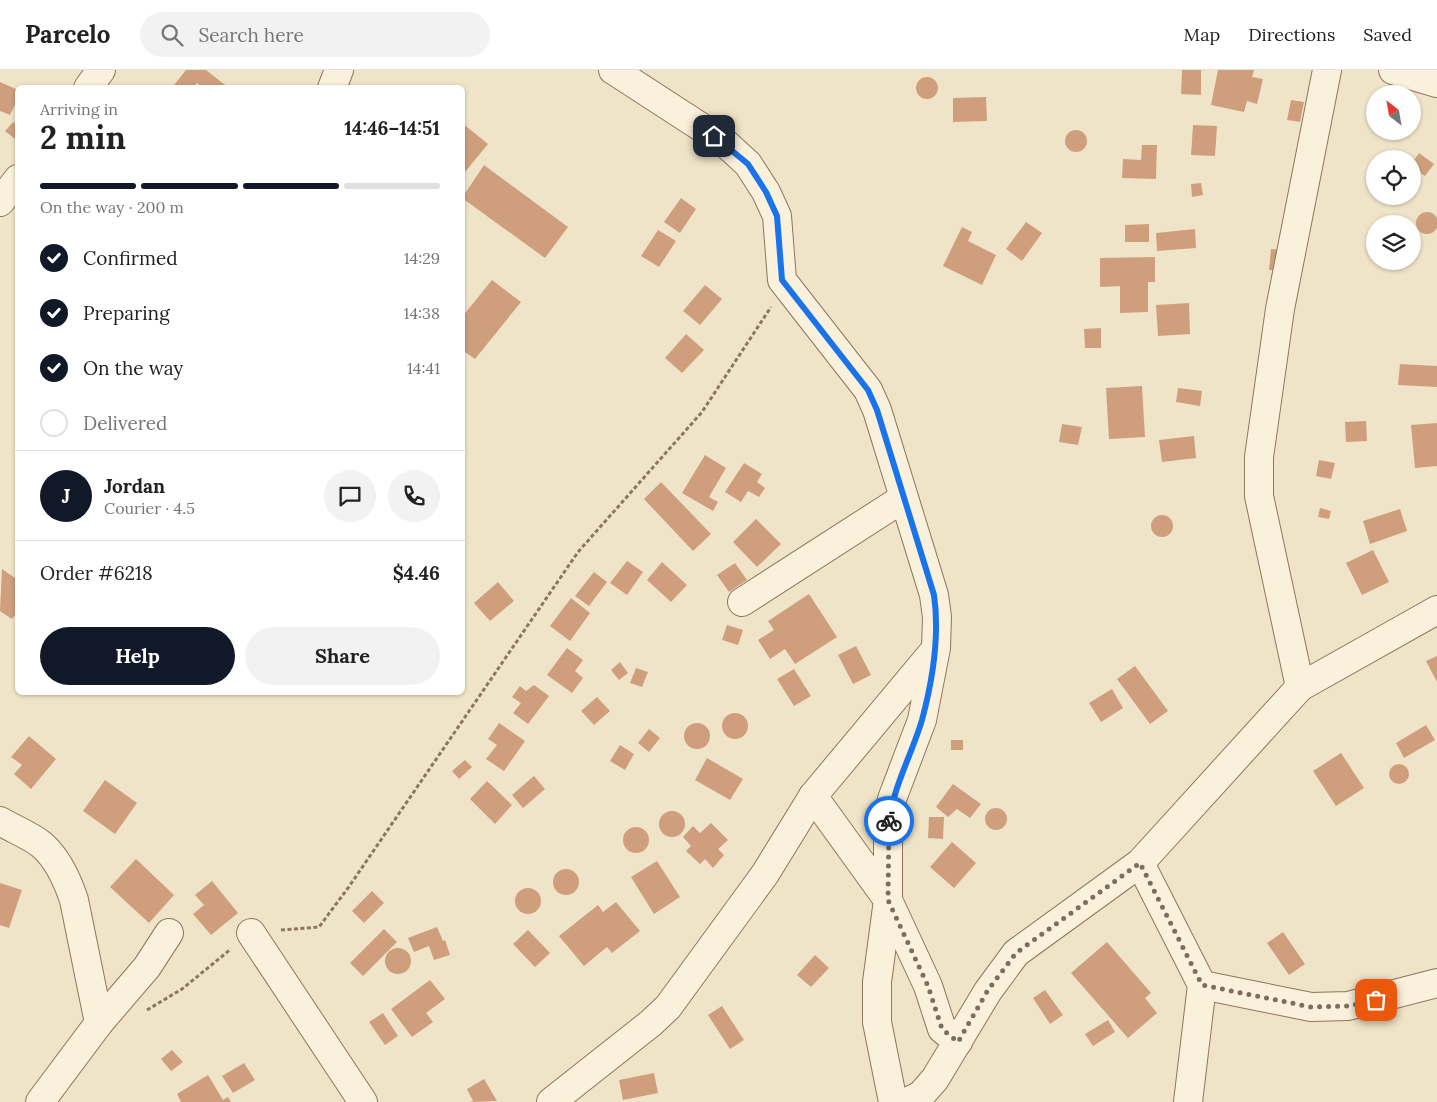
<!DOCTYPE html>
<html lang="en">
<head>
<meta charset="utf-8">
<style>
  :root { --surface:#fff; --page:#f2f2f2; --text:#222; --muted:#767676; --line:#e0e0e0; --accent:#111827 }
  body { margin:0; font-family:Lora,serif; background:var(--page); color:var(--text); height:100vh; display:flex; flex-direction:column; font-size:19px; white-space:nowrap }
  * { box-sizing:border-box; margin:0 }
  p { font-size:16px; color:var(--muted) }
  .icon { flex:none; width:28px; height:28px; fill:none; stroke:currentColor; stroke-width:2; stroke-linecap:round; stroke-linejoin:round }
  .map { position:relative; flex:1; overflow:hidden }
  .panel { position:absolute; left:15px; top:15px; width:450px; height:610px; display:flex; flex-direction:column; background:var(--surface); border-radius:8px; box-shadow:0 1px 4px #0004 }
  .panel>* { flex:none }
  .needle { width:32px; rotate:329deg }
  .controls { position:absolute; left:1366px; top:15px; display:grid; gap:10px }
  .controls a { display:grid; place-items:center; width:55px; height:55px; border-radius:50%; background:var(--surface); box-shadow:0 1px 4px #0004; font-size:25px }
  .pin { position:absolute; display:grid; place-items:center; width:42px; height:42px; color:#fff; margin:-21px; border-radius:10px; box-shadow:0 2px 8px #0006 }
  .courier { position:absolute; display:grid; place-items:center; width:50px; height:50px; margin:-25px; border:4px solid #1a73e8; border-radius:50%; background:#fff; color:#222; box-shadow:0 1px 6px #0007 }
  .summary em { font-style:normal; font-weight:800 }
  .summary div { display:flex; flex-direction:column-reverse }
  .summary { display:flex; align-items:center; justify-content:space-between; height:85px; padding:0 25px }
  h1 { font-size:32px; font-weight:800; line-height:38px }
  .bar { display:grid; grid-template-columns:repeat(4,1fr); gap:8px 5px; align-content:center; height:60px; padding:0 25px }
  .bar i { height:6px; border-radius:4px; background:var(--line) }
  .bar .current { background:var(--accent) }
  .bar p { grid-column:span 4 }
  .line { display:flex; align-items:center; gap:12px; padding:0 25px; border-top:1px solid var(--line) }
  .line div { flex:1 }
  .round { display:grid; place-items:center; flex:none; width:52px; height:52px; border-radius:26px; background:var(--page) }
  ol { padding:0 25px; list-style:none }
  li { display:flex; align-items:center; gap:15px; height:55px }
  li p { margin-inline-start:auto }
  li .icon { padding:5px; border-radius:50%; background:var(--accent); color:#fff; stroke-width:4 }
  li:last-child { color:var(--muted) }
  li i { width:28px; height:28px; border:2px solid var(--line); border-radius:50% }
  .action { display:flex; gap:10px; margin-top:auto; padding:10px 25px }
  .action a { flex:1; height:58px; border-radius:30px; background:var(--accent); color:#fff; font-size:20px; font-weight:800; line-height:58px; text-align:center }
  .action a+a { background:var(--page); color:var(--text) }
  header { display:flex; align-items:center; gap:30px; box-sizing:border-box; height:70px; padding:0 25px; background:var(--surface); border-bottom:1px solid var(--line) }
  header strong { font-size:24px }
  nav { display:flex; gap:28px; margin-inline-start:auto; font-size:18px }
  .search { width:350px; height:45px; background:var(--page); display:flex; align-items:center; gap:12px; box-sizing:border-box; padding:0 18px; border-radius:28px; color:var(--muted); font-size:19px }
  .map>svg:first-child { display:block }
  .building { fill:#cf9f7d }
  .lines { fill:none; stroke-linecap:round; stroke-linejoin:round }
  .minor-casing { stroke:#8d765c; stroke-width:30 }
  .path { stroke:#8d765c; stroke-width:3; stroke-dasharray:4 2.5; stroke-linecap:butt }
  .minor { stroke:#faf1dc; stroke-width:28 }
  .done { stroke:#7c6e5b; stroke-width:5; stroke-dasharray:0 9 }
  .route { stroke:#1a73e8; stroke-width:6 }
</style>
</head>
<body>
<header>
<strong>Parcelo</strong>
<div class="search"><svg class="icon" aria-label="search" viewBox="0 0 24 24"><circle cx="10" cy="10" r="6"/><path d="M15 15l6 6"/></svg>Search here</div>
<nav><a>Map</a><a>Directions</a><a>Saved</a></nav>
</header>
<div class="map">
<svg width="1437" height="1032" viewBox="0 0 1437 1032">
  <rect width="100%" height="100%" fill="#f0e4c8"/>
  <g class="building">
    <polygon points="186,0 206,0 229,18 204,18 197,13 193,18 177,18 174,15"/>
    <polygon points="1182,0 1201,0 1201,25 1181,24"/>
    <polygon points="1218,0 1254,0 1252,7 1263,9 1257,34 1247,31 1244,42 1211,35"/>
    <circle cx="927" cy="18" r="11"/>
    <polygon points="0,12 18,20 18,28 10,45 0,41"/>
    <polygon points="986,27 987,51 953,52 953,28"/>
    <polygon points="1291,30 1304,32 1300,52 1287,50"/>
    <polygon points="13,52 18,56 15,69 5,61"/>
    <polygon points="462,53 488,74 465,102 462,99"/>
    <polygon points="1193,55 1217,56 1215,86 1191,85"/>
    <circle cx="1076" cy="71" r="11"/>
    <polygon points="1142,75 1157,75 1156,109 1122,108 1123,89 1141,90"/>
    <polygon points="1419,83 1434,94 1425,106 1412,97 1412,93"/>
    <polygon points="484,95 568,157 545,188 462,128"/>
    <polygon points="1201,113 1203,125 1192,127 1191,114"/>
    <polygon points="681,128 696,139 680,163 664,152"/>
    <circle cx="1427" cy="153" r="11"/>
    <polygon points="1026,152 1042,163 1022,191 1006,179"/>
    <polygon points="1149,154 1149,172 1125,172 1125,155"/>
    <polygon points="962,157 972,162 968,171 996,185 982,215 943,196"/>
    <polygon points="1195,159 1196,178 1157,181 1156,163"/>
    <polygon points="658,160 676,171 659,197 641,186"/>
    <polygon points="1271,179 1284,180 1283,201 1269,200"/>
    <polygon points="1155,187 1155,212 1148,212 1148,242 1120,243 1120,216 1100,217 1100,188"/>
    <polygon points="492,210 521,232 475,289 462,280 462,247"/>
    <polygon points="705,215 722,229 700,255 683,241"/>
    <polygon points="1189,233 1190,264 1158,266 1156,235"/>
    <polygon points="1101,258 1101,278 1085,278 1084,259"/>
    <polygon points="686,264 704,280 682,303 665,288"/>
    <polygon points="1400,294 1437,296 1437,317 1398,315"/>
    <polygon points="1142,316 1145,367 1109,369 1106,318"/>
    <polygon points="1178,318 1202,321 1200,336 1176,332"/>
    <polygon points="1366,351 1367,371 1346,372 1345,352"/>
    <polygon points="1437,353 1437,396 1415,398 1411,355"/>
    <polygon points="1062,354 1082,357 1078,375 1059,372"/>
    <polygon points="1194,366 1196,388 1162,392 1159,370"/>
    <polygon points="705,385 726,398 709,427 718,432 713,441 682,423"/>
    <polygon points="1319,390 1335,393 1331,409 1316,406"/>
    <polygon points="744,393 762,404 757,412 765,418 759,427 748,421 741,432 725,422"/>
    <polygon points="661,412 711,464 693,481 644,429"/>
    <polygon points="1320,438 1331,441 1329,449 1318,447"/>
    <polygon points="1400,439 1407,461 1370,474 1363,451"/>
    <circle cx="1162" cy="456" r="11"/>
    <polygon points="756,449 781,474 757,497 733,472"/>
    <polygon points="1373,480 1389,512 1362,525 1346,493"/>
    <polygon points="627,491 643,502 627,525 610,513"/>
    <polygon points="662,492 687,515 671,532 647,510"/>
    <polygon points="735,493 747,510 729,522 717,505"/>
    <polygon points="2,499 18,510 18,541 12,549 0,541"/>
    <polygon points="594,502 607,512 589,536 575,526"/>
    <polygon points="498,512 514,531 490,551 474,533"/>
    <polygon points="809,524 837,567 795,594 785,579 770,589 758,570 774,560 768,551"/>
    <polygon points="571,528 590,543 570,571 550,556"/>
    <polygon points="727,555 743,560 738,575 722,570"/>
    <polygon points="856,576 871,605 853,614 838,585"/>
    <polygon points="567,578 583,590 575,601 583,608 572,623 547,605"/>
    <polygon points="1437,586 1437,612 1426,591"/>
    <polygon points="620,592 628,603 619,610 611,600"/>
    <polygon points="1135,596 1168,641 1150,654 1117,609"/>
    <polygon points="636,598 648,602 642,617 630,613"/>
    <polygon points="794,599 811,626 794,636 777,609"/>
    <polygon points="534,615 549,626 528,654 513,643 521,633 512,627 520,616 526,621"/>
    <polygon points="1112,619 1123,638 1101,652 1089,633"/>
    <polygon points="597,627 610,641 594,655 581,641"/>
    <circle cx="735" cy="656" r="13"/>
    <polygon points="499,653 525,671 504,701 486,689 497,675 488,669"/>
    <circle cx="697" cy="666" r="13"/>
    <polygon points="1426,655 1435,670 1404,688 1396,673"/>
    <polygon points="649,659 660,668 649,682 638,673"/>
    <polygon points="29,666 56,689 31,719 14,704 22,695 11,687"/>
    <rect x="951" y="670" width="12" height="10"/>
    <polygon points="620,675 634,684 625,700 610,691"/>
    <polygon points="1341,683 1364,718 1336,736 1313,701"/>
    <polygon points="707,688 743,709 730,730 695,710"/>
    <polygon points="465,690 472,697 459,709 452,701"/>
    <circle cx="1399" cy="704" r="10"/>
    <polygon points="534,706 545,719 523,738 512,725"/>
    <polygon points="105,710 137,733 115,764 83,741"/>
    <polygon points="487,711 512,735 495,754 470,729"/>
    <polygon points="953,714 981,734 970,748 957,739 948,747 936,737"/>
    <circle cx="996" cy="749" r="11"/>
    <circle cx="672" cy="754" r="13"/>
    <polygon points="929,747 944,747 943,769 928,768"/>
    <polygon points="711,753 728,770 718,779 724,785 713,798 705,789 700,794 686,781 691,776 683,767 693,756 700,763"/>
    <circle cx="636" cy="770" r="13"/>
    <polygon points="952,772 976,793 954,818 930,797"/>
    <polygon points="136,789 174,825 149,853 110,817"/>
    <polygon points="657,791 680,827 654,844 631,807"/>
    <circle cx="566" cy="812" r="13"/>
    <polygon points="212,811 238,843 211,865 193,844 204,835 195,825"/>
    <polygon points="0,813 22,820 9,858 0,855"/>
    <circle cx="528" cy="831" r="13"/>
    <polygon points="372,821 384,833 364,853 352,841"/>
    <polygon points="616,832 640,861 612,883 607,877 584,896 559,866 598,835 603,842"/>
    <polygon points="437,857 443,871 445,870 450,885 434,890 429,876 414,882 408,868"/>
    <polygon points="384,859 397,872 363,906 350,893"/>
    <polygon points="528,860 550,883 535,897 513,874"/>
    <polygon points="1283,862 1305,894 1289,905 1267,873"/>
    <polygon points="1107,872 1151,923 1145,928 1157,943 1128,968 1071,903"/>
    <circle cx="398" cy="891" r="13"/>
    <polygon points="815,885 829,898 811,917 797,905"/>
    <polygon points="430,910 445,929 426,943 433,952 412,967 391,939"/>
    <polygon points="1045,920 1063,945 1050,954 1033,928"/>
    <polygon points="722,936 744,970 730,979 708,945"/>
    <polygon points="383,943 398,966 385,975 369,952"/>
    <polygon points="1108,950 1115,962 1093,976 1085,964"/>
    <polygon points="172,980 183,992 171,1001 161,989"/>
    <polygon points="244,993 255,1010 233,1023 222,1006"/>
    <polygon points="654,1003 658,1023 623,1030 619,1010"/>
    <polygon points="208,1005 223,1030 228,1027 231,1032 181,1032 177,1024"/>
    <polygon points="484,1009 497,1031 470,1032 473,1031 467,1019"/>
  </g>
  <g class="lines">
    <g class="minor-casing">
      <g id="minor">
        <polyline points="613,0 724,72 748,94 766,122 777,146 782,210 868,320 877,340 934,525 937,547 936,578 922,650 892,729 888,755 888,830 877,912 877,952 893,1032"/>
        <polyline points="1393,0 1437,13"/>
        <polyline points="88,18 101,0"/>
        <polyline points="332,18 339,0"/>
        <polyline points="0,132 18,109"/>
        <polyline points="742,532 902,429"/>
        <polyline points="1300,617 1259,426 1259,387 1280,239 1327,0"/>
        <polyline points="813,726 888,830 928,916 942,959 958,972"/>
        <path d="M 0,751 C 13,759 30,765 42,775 C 57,788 68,812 74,830 L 99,953"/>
        <polyline points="1140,793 1202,915 1188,1032"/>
        <polyline points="251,863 363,1032"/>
        <polyline points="1202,915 1311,937 1348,936 1437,913"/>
        <polyline points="40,1032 99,953 147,897 169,863"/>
        <polyline points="551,1032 651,953 668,937 765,804 813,726 934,581"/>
        <polyline points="907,1032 921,1025 935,1009 988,921 1016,883 1140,793 1300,617 1437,540"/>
      </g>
    </g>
    <g class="path">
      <polyline points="281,860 319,857 348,818 578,482 702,342 771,237"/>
      <polyline points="147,940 182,919 231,879"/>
    </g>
    <use href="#minor" class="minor"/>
  </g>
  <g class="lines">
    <polyline class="done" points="889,751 888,830 928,916 942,959 958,972 988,920 1016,883 1140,793 1202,915 1311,937 1348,936 1376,930"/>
    <path class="route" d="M 714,66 L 748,94 L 766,122 L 777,146 L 782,210 L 868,320 L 877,340 L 934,525 C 940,567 933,609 922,650 C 912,684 894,715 889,751"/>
  </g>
</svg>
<div class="controls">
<a><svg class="needle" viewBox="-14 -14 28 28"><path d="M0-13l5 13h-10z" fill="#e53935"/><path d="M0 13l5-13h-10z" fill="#767676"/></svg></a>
<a><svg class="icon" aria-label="locate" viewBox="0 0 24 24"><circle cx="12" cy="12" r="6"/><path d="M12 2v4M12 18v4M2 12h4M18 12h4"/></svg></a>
<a><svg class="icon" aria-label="layers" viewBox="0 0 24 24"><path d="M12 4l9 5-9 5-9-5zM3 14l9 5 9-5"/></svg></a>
</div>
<div class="pin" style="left:1376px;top:930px;background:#ea580c"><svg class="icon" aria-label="bag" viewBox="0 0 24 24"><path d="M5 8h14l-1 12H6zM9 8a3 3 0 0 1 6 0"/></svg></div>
<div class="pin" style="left:714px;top:66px;background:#1f2937"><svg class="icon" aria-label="home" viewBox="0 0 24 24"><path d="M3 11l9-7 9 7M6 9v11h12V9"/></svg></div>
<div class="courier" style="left:889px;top:751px"><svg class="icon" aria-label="bike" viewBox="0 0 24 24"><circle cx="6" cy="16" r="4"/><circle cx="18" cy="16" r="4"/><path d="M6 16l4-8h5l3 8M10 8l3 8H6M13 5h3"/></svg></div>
<section class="panel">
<div class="summary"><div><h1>2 min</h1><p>Arriving in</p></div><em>14:46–14:51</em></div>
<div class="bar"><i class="current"></i><i class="current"></i><i class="current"></i><i></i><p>On the way · 200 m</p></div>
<ol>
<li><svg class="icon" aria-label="check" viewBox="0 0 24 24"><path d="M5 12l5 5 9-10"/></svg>Confirmed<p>14:29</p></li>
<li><svg class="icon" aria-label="check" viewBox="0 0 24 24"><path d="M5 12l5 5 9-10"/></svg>Preparing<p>14:38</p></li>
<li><svg class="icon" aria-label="check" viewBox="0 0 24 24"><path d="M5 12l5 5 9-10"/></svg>On the way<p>14:41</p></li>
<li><i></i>Delivered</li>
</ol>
<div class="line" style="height:90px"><b class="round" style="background:var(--accent);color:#fff">J</b><div><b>Jordan</b><p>Courier · 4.5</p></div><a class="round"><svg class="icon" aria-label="chat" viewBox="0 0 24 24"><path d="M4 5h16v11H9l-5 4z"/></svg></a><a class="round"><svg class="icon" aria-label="phone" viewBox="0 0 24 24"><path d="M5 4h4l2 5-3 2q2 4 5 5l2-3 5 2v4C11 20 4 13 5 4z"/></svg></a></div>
<div class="line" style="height:65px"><div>Order #6218</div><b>$4.46</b></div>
<div class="action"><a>Help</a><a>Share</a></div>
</section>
</div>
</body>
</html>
